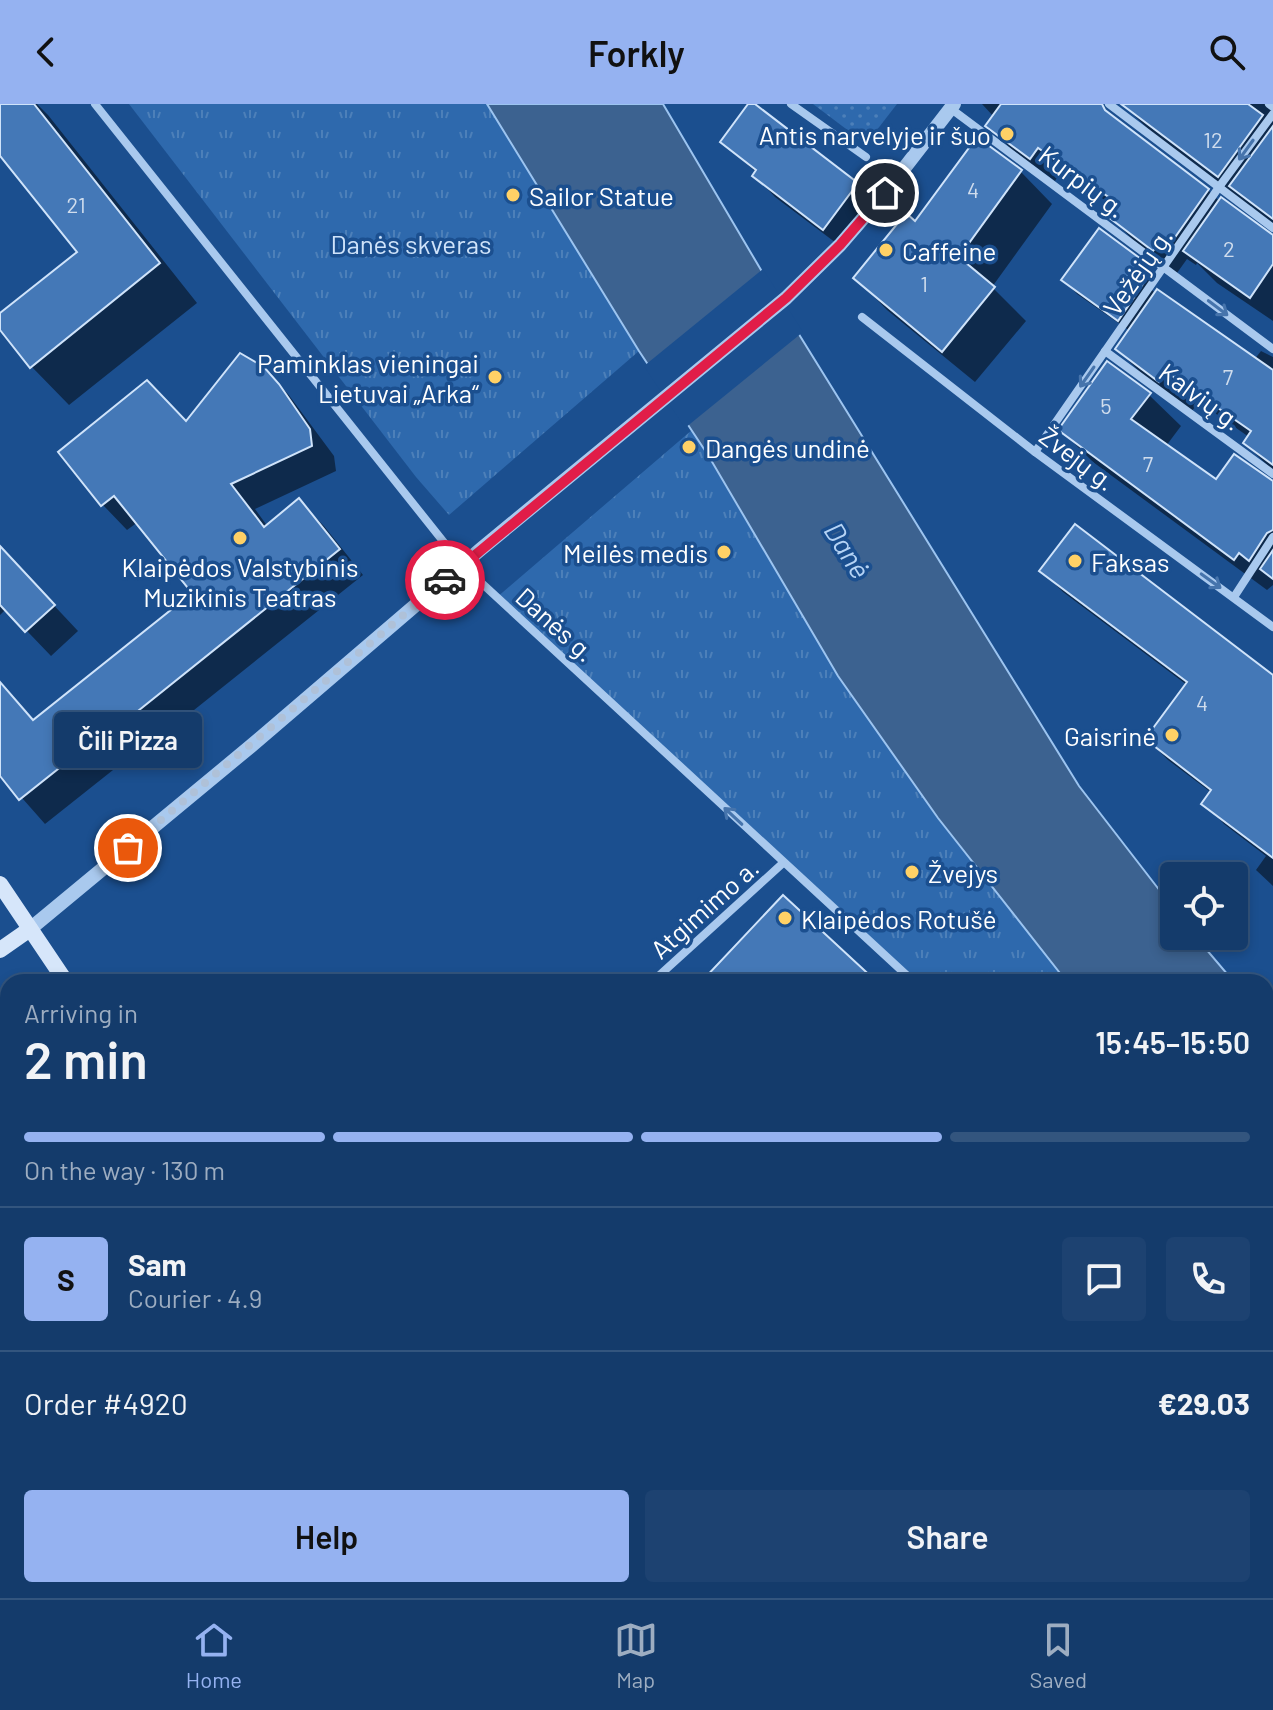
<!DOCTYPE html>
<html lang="en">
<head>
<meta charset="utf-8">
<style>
  :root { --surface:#143b6b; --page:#1d4271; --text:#f1f3f6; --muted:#9dadc1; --line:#33557e; --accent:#95b2f1 }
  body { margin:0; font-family:Barlow,sans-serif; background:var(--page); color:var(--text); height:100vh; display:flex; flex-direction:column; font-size:30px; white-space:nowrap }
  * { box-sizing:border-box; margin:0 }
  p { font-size:26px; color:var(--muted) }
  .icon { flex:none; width:44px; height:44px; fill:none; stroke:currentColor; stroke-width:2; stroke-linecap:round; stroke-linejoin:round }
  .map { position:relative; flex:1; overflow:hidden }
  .sheet { position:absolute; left:0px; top:870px; width:1274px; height:624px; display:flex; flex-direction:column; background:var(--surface); border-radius:24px 24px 0 0; box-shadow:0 4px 12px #0003,0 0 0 2px var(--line) }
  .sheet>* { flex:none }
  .controls { position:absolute; left:1160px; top:758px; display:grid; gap:16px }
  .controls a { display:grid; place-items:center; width:88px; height:88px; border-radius:8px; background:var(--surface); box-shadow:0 4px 12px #0003,0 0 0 2px var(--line); font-size:40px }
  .pin { position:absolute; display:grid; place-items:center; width:68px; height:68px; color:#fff; margin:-34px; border:4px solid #fff; border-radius:50%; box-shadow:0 2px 8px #0007 }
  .courier { position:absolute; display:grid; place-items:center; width:80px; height:80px; margin:-40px; border:6px solid #e11d48; border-radius:50%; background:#fff; color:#222; box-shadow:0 2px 10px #0007 }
  .bubble { position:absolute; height:56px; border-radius:8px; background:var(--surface); box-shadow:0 4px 12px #0003,0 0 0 2px var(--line); font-size:26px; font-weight:600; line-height:56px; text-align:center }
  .headline em { font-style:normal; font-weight:600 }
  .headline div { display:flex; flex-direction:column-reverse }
  .headline { display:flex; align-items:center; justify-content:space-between; height:136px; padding:0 24px }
  h1 { font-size:52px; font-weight:600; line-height:60px }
  .bar { display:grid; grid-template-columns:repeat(4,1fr); gap:12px 8px; align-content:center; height:96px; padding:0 24px }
  .bar i { height:10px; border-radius:6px; background:var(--line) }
  .bar .selected { background:var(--accent) }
  .bar p { grid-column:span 4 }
  .line { display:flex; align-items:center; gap:20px; padding:0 24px; border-top:2px solid var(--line) }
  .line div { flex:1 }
  .round { display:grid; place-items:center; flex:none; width:84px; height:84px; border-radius:8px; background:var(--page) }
  .cta { display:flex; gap:16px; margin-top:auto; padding:16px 24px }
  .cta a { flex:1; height:92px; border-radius:8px; background:var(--accent); color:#111; font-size:32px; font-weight:600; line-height:92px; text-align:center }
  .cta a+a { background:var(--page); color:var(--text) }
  header { display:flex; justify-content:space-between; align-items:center; height:104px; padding:0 24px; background:var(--accent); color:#111; font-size:36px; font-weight:600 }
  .dock { display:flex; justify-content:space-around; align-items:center; height:112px; border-top:2px solid var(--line); background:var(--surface); font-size:22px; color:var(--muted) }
  .dock a { display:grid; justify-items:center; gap:4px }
  .dock .selected { color:var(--accent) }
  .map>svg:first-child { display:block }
  .grass { fill:url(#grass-dots) }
  .park { fill:url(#park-tufts) }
  .garden { fill:#2e69ad }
  .water { fill:#3c6290; stroke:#9cc4f0; stroke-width:2 }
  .pier { fill:#1b4f8f }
  .shadow { fill:#0007 }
  .building { fill:#4478b7; stroke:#cfe3fa; stroke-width:2 }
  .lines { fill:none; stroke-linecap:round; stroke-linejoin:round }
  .minor { stroke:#a9c9ee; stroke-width:8 }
  .tertiary { stroke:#a9c9ee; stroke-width:14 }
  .secondary { stroke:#d6e6fa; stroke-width:16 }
  .oneway { stroke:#4674ac }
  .done { stroke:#afc1d8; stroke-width:8; stroke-dasharray:0 14.4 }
  .route { stroke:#e11d48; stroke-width:10 }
  .poi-dot { fill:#ffd166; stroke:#1b4f8f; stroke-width:3 }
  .labels { text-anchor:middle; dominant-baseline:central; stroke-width:7; stroke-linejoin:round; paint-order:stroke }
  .number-label { font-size:22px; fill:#d0dded }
  .poi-label { font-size:26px; fill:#fff; stroke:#1b4f8f; text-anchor:start }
  .street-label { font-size:26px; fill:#fff; stroke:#1b4f8f }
  .park-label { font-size:26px; fill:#cfe3fa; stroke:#1b4f8f }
  .water-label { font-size:28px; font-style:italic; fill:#b5d3f5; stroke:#1b4f8f }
</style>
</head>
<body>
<header><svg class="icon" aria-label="back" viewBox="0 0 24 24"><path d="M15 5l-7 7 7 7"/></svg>Forkly<svg class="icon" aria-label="search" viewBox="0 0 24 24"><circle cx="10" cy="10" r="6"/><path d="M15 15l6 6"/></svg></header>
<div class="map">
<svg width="1273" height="1494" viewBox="0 0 1273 1494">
  <defs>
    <pattern id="grass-dots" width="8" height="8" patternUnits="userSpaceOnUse" patternTransform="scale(2)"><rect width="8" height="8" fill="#2e69ad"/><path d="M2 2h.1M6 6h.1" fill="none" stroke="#4d80b9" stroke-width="1.8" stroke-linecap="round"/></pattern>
    <pattern id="park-tufts" width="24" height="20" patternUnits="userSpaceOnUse" patternTransform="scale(2)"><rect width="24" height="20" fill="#2e69ad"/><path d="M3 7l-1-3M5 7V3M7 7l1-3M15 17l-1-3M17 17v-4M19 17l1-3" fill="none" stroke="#4d80b9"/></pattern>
  </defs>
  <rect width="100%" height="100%" fill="#1b4f8f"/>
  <polygon class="grass" points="813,0 897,0 866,40"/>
  <g class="park">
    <polygon points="129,0 487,0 639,247 449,411 416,373"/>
    <polygon points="692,326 838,572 938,714 1067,878 914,878 496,494"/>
    <polygon points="1266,1105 1273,1112 1273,1203 1266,1197"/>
  </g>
  <polygon class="garden" points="568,1486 769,1486 775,1494 574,1494"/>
  <g class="water">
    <polygon points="487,0 663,0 800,232 1079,682 1174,805 1174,832 1195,832 1234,878 1067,878 938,714 838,572 708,351 639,247"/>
    <polygon points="1266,908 1273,914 1273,1112 1266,1105"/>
  </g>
  <polygon class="pier" points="763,165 803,228 685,324 644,262"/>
  <g class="shadow">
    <polygon points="0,0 37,0 48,11 197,199 69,301 31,262 0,223 0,212 79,149 0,49"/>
    <polygon points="752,0 857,80 877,101 844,145 775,93 755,72 757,69 722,38"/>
    <polygon points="982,0 1073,0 1208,86 1220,98 1273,132 1273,217 1217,179 1197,159 1196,161 1187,155 1177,169 1133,136 1110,112 1116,104 1062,66 1055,77 1011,45 988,21 994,13"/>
    <polygon points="1123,0 1273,0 1273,121 1251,102 1250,103 1153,30"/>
    <polygon points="977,36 1021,68 1052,100 992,183 1026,217 975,278 887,206 856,174 916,120"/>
    <polygon points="1144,160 1157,173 1150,184 1156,190 1254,256 1261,247 1273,253 1273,367 1245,339 1249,333 1199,298 1191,308 1149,277 1117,245 1130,227 1077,190 1064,176"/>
    <polygon points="262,265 288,290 334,352 336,367 255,405 268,423 299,397 324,422 363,471 144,646 142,643 45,720 0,669 0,578 35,617 195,489 138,418 127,426 103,401 60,348 187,319"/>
    <polygon points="1149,291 1181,322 1166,342 1216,378 1273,378 1273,481 1267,486 1093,358 1061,326"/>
    <polygon points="0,444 78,527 51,552 6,505 0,511"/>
    <polygon points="1042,467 1273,573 1273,782 1256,766 1266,752 1224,720 1204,699 1212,689 1168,656 1147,635 1187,581 1063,488"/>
    <polygon points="0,949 8,959 8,1135 0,1137"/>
    <polygon points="8,1184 8,1289 0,1290 0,1186"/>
    <polygon points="1266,1262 1273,1268 1273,1336 1266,1329"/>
    <polygon points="0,1449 8,1459 8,1486 255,1486 261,1494 0,1494"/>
    <polygon points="408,1486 412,1486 420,1494 398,1494"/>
    <polygon points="571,1486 778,1486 784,1494 576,1494"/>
    <polygon points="815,1486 888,1486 884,1494 831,1494"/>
    <polygon points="1112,1486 1232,1486 1227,1494 1107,1494"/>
  </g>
  <g class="building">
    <polygon points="0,0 34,0 160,159 30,264 0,226 0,209 77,148 0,52"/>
    <polygon points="748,0 755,0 858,79 823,126 752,72 756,66 720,38"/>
    <polygon points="1001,0 1102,0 1105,6 1209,85 1171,139 1163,133 1153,147 1107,112 1117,99 1038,44 1030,55 985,22"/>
    <polygon points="1121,0 1248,0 1263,11 1218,73"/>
    <polygon points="1273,22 1273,115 1229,82"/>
    <polygon points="977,33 1022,66 959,153 995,183 942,248 853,174 906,109 915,117"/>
    <polygon points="1221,93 1273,131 1273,160 1250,194 1183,147"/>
    <polygon points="1099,124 1145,158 1136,170 1145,177 1118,217 1061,176"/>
    <polygon points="1157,185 1273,266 1273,361 1243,339 1251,327 1166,268 1159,278 1115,245"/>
    <polygon points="240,249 264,263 279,280 310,325 312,342 231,380 264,423 299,394 340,445 118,623 116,619 19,696 0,672 0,578 33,616 192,489 114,392 101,402 58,348 147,276 186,317"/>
    <polygon points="1107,257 1151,289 1131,315 1216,375 1234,350 1273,377 1273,426 1267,429 1249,457 1239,449 1234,456 1058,326"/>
    <polygon points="1075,420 1273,571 1273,754 1201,700 1211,686 1145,635 1187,578 1039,467"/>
    <polygon points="0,442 55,501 25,528 0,501"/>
    <polygon points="1273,446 1273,475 1260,465"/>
    <polygon points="783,791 877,878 701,878"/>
  </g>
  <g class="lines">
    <g class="minor">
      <polyline points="95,0 462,461 914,878"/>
      <polyline points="791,0 866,53"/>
      <polyline points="1109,0 1273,124"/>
      <polyline points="1269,0 1273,3"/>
      <polyline points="950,4 1273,245"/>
      <polyline points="862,213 1035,348 1273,523"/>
      <polyline points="1105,247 1273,370"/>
      <polyline points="1035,348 1219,83 1273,10"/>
      <polyline points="1234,493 1273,433"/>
      <polyline points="652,878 783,759"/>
      <polyline points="1266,1197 1273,1203"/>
      <polyline points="0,1303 8,1301"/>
      <polyline points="0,1391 8,1401"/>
      <polyline points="76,1486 82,1494"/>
      <polyline points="290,1494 299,1486"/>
    </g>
    <polyline class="tertiary" points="30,825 251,642 481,445 786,194 840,141 885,89 954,0"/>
    <g class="secondary">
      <polyline points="0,780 66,878"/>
      <polyline points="0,846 30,825"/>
      <polyline points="500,1486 505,1494"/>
    </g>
  </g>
  <defs><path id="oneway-shaft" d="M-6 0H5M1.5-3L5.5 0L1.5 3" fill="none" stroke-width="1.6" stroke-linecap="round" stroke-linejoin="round" transform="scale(2)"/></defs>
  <g class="oneway">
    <use href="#oneway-shaft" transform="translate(1246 46) rotate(126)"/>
    <use href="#oneway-shaft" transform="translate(1218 204) rotate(37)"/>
    <use href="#oneway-shaft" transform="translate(1087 273) rotate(125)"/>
    <use href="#oneway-shaft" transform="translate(1211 477) rotate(36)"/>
    <use href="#oneway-shaft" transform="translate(733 712) rotate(-137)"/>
  </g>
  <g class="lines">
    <polyline class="done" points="128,744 445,476"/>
    <polyline class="route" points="445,476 786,194 840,141 885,89"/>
  </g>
  <g class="poi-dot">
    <circle cx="1007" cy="30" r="8"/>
    <circle cx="513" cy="91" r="8"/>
    <circle cx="886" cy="146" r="8"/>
    <circle cx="495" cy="273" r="8"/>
    <circle cx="689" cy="343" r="8"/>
    <circle cx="240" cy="434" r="8"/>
    <circle cx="724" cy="448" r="8"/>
    <circle cx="1075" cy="457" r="8"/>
    <circle cx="1172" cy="631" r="8"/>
    <circle cx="912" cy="768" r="8"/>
    <circle cx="785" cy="814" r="8"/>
  </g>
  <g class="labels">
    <g class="number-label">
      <text x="1213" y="35">12</text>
      <text x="973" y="85">4</text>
      <text x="76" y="100">21</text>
      <text x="1229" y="144">2</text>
      <text x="924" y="179">1</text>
      <text x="1228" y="272">7</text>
      <text x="1106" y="301">5</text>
      <text x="1148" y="359">7</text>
      <text x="1202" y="598">4</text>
    </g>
    <g class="poi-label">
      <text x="991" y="30" text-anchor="end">Antis narvelyje ir šuo</text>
      <text x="529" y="91">Sailor Statue</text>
      <text x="902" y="146">Caffeine</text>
      <text x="479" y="258" text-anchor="end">Paminklas vieningai<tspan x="479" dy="30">Lietuvai „Arka“</tspan></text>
      <text x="705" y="343">Dangės undinė</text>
      <text x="708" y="448" text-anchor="end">Meilės medis</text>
      <text x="1091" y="457">Faksas</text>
      <text x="240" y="462" text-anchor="middle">Klaipėdos Valstybinis<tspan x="240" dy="30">Muzikinis Teatras</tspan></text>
      <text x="1156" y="631" text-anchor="end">Gaisrinė</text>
      <text x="928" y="768">Žvejys</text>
      <text x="801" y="814">Klaipėdos Rotušė</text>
    </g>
    <g class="street-label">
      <text transform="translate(1083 77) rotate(37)">Kurpių g.</text>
      <text transform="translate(1137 167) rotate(-55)">Vežėjų g.</text>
      <text transform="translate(1201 292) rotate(36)">Kalvių g.</text>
      <text transform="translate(1078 354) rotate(37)">Žvejų g.</text>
      <text transform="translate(556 520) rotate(42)">Danės g.</text>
      <text transform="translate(704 804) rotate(-42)">Atgimimo a.</text>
    </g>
    <g class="park-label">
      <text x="411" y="139">Danės skveras</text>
    </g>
    <g class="water-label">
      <text transform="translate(848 446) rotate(58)">Danė</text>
    </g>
  </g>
</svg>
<div class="controls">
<a><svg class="icon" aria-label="locate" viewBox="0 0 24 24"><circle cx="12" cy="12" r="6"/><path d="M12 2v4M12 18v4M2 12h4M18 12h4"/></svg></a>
</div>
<div class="pin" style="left:128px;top:744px;background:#ea580c"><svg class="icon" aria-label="bag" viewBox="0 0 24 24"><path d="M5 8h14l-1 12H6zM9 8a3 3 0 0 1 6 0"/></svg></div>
<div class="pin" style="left:885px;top:89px;background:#1f2937"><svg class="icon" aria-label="home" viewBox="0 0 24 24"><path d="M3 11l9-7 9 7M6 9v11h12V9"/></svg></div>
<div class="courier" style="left:445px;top:476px"><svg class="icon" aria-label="car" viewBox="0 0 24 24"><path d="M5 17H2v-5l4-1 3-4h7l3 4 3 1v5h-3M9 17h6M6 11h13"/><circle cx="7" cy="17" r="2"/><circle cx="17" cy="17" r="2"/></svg></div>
<div class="bubble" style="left:54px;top:608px;width:148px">Čili Pizza</div>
<section class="sheet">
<div class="headline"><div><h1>2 min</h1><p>Arriving in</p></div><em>15:45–15:50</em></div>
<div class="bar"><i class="selected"></i><i class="selected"></i><i class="selected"></i><i></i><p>On the way · 130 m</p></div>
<div class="line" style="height:144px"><b class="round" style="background:var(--accent);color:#111">S</b><div><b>Sam</b><p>Courier · 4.9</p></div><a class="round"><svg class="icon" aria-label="chat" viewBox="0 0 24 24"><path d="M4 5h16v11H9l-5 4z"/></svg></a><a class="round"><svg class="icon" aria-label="phone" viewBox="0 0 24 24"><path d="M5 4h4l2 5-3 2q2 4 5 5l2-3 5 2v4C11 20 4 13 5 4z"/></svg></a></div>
<div class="line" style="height:104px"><div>Order #4920</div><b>€29.03</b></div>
<div class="cta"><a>Help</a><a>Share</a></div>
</section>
</div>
<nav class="dock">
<a class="selected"><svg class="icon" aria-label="home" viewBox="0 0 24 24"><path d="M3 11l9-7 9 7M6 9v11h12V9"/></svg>Home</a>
<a><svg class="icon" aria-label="map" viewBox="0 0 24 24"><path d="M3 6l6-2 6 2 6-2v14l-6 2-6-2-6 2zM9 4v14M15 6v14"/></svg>Map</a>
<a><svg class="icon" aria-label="saved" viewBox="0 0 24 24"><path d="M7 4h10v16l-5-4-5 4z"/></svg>Saved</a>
</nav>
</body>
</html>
